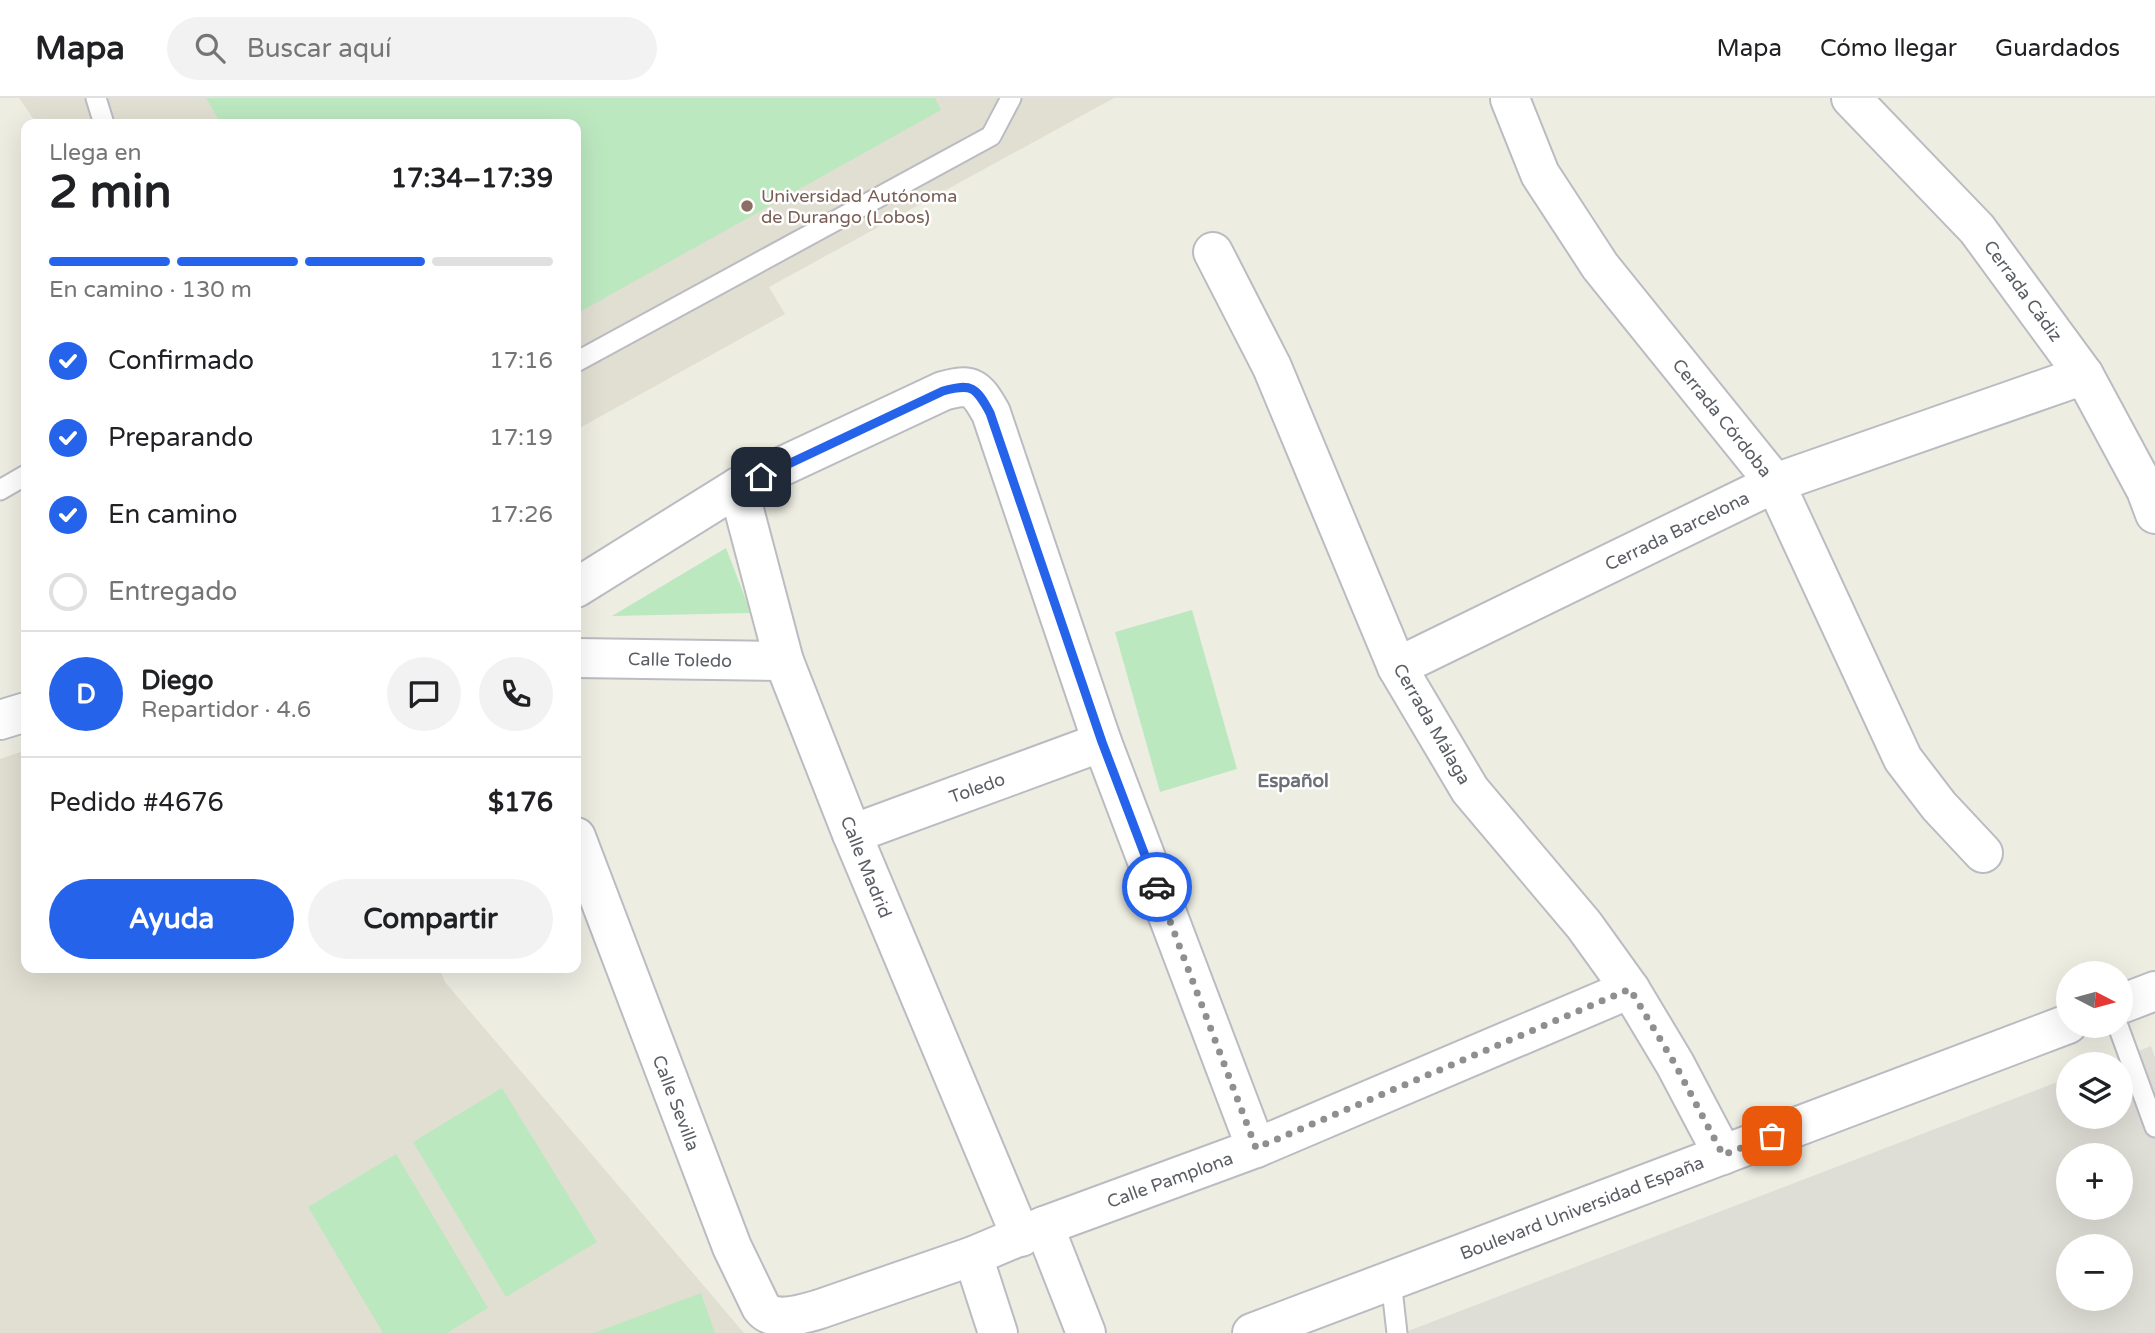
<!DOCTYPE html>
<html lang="es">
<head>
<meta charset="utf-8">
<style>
  :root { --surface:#fff; --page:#f2f2f2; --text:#202124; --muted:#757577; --line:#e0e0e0; --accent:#2563eb }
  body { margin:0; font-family:"Varela Round",sans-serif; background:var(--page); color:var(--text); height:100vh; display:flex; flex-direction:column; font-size:26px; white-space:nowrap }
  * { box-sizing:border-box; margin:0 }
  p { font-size:23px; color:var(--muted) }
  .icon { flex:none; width:38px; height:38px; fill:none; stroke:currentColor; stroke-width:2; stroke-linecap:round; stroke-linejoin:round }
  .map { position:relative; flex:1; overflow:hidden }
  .drawer { position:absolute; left:21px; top:21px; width:560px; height:854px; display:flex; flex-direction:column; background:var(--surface); border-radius:14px; box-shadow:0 7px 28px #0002 }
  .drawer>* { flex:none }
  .needle { width:46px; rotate:96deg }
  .controls { position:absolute; left:2056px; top:863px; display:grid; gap:14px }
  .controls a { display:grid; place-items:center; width:77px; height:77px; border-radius:50%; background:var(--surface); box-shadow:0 7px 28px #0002; font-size:35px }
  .pin { position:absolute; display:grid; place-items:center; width:60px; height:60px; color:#fff; margin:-30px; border-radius:14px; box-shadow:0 4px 10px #0006 }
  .courier { position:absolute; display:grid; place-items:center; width:70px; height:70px; margin:-35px; border:5px solid #2563eb; border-radius:50%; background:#fff; color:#222; box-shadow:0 2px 9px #0007 }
  .overview em { font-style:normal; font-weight:800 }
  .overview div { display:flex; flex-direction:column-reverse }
  .overview { display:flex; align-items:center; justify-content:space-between; height:119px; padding:0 28px }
  h1 { font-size:46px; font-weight:800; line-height:52px }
  .bar { display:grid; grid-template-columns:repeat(4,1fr); gap:10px 7px; align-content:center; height:84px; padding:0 28px }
  .bar i { height:9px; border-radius:5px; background:var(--line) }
  .bar .on { background:var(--accent) }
  .bar p { grid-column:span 4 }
  .line { display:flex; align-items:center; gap:18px; padding:0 28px; border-top:2px solid var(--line) }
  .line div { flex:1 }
  .round { display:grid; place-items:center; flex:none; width:74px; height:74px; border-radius:37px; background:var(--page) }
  ol { padding:0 28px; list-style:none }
  li { display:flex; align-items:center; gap:21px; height:77px }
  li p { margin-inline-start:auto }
  li .icon { padding:7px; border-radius:50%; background:var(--accent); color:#fff; stroke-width:4 }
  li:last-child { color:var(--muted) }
  li i { width:38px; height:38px; border:4px solid var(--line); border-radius:50% }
  .button { display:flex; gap:14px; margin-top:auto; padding:14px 28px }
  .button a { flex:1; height:80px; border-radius:42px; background:var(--accent); color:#fff; font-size:28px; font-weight:800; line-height:80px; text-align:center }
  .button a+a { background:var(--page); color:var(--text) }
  header { display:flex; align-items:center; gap:42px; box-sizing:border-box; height:98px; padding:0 35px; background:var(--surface); border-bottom:2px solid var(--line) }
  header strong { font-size:33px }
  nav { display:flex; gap:38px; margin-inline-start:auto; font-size:24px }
  .search { width:490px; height:63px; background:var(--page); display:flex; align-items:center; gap:18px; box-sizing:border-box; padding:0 24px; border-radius:38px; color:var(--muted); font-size:26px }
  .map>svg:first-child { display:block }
  .industrial { fill:#dfded6; fill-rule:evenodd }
  .education { fill:#e1dfd2 }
  .green { fill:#bce8c0 }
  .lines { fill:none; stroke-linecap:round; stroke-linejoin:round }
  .service-casing { stroke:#babcc2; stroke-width:23 }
  .minor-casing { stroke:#babcc2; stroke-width:42 }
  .service { stroke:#fff; stroke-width:19 }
  .minor { stroke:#fff; stroke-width:38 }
  .done { stroke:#8e9090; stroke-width:7; stroke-dasharray:0 12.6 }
  .route { stroke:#2563eb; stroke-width:9 }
  .education-dot { fill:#8d6e63; stroke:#fff; stroke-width:2.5 }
  .labels { text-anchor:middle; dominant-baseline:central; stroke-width:5; stroke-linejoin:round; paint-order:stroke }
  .education-label { font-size:18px; fill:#785e54; stroke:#fff; text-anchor:start }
  .street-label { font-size:18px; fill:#5a5e64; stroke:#fff }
  .neighbourhood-label { font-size:19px; font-weight:bold; fill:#6b7076; stroke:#fff }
</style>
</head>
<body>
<header>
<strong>Mapa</strong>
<div class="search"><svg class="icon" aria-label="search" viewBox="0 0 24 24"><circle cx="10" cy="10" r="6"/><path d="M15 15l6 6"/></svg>Buscar aquí</div>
<nav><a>Mapa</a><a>Cómo llegar</a><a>Guardados</a></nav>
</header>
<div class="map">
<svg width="2155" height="1235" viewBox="0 0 2155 1235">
  <rect width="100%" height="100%" fill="#eeede2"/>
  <path class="industrial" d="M 2151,948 L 2155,960 L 2155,1235 L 1403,1235 L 2068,980 L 2068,1018 L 2121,1018 L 2121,966 L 2105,966 ZM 2068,1057 L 2121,1057 L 2121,1110 L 2068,1110 ZM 2068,1148 L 2121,1148 L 2121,1200 L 2068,1200 Z"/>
  <g class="education">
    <polygon points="19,0 1114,0 769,189 785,216 576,332 576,26 37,26"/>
    <polygon points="26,652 26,870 439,870 445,884 744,1235 0,1235 0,661"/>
  </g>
  <g class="green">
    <polygon points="206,0 935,0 941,12 576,216 576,26 221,26"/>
    <polygon points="726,450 751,515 612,518"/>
    <polygon points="1192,512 1237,671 1160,694 1115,534"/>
    <polygon points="502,990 597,1144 506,1199 413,1044"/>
    <polygon points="396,1056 488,1210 447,1235 383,1235 308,1109"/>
    <polygon points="701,1195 715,1235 594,1235"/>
  </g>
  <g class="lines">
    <g class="service-casing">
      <g id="service">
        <polyline points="96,0 104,26"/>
        <polyline points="576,264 991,38 1011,0"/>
        <polyline points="0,392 26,377"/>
        <polyline points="2118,928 2155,1029"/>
        <polyline points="1391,1182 1397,1235"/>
      </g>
    </g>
    <g class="minor-casing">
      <g id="minor">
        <polyline points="1851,0 1977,131 2084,277 2146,392 2155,416"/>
        <polyline points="1510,1 1540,76 1600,168 1775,385 1903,661 1939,708 1983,755"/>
        <polyline points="1213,154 1272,269 1397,569 1470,692 1584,827 1630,891 1675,966 1723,1057"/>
        <polyline points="738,389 784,563 852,736 1021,1139"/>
        <path d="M 576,490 L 738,389 L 943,293 C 972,285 976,289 991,315 L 1102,644 L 1256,1050"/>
        <polyline points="576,560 784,563"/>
        <polyline points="1397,569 1775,385 2084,277"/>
        <polyline points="0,622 26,614"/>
        <polyline points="852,736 1102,644"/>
        <path d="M 576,739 L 732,1149 L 761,1209 C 773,1226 803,1216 820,1211 L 973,1158 L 1044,1128 L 1256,1050 L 1630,891"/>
        <polyline points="2121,906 2155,893"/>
        <polyline points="1044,1128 1086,1235"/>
        <polyline points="973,1158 998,1235"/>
        <polyline points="1252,1235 2068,926"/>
      </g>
    </g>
    <use href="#service" class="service"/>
    <use href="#minor" class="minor"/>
  </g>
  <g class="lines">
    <polyline class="done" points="1157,789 1256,1050 1630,891 1675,966 1723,1057 1772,1038"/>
    <path class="route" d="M 761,379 L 943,293 C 972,285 976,289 990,315 L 1102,644 L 1157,789"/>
  </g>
  <circle class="education-dot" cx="747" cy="108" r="7"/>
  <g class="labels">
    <g class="education-label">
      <text x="761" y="98">Universidad Autónoma<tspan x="761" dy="21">de Durango (Lobos)</tspan></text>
    </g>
    <g class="street-label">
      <text transform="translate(2023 193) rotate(54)">Cerrada Cádiz</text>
      <text transform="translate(1722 320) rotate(51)">Cerrada Córdoba</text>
      <text transform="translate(1677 433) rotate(-26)">Cerrada Barcelona</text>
      <text transform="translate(680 562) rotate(1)">Calle Toledo</text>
      <text transform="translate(1432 626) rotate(60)">Cerrada Málaga</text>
      <text transform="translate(977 690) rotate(-20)">Toledo</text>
      <text transform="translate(866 769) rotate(68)">Calle Madrid</text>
      <text transform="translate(676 1005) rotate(69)">Calle Sevilla</text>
      <text transform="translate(1170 1082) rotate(-20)">Calle Pamplona</text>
      <text transform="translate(1582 1110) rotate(-21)">Boulevard Universidad España</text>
    </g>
    <g class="neighbourhood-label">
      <text x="1293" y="683">Español</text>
    </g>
  </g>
</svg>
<div class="controls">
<a><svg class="needle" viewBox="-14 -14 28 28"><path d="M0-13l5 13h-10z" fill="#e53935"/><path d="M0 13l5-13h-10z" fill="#757577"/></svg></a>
<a><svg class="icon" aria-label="layers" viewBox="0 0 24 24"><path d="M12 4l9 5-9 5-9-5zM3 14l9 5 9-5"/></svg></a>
<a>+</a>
<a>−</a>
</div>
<div class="pin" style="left:1772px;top:1038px;background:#ea580c"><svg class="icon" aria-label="bag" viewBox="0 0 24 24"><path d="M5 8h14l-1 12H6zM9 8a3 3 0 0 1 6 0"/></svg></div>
<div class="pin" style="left:761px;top:379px;background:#1f2937"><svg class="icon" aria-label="home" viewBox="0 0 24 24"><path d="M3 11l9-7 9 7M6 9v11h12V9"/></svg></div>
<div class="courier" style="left:1157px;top:789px"><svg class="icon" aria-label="car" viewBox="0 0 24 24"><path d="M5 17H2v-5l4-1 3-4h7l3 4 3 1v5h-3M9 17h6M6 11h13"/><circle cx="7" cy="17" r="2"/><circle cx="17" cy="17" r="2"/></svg></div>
<section class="drawer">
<div class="overview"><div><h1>2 min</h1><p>Llega en</p></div><em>17:34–17:39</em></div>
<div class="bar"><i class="on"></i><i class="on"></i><i class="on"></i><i></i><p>En camino · 130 m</p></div>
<ol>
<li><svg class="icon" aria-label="check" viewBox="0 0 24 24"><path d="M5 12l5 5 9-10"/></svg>Confirmado<p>17:16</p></li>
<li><svg class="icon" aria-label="check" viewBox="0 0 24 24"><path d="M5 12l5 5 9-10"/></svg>Preparando<p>17:19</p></li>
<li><svg class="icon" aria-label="check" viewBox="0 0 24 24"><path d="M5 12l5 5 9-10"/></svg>En camino<p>17:26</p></li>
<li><i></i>Entregado</li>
</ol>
<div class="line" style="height:126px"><b class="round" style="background:var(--accent);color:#fff">D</b><div><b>Diego</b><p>Repartidor · 4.6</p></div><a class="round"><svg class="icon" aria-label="chat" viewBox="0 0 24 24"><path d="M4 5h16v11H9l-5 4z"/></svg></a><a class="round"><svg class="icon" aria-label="phone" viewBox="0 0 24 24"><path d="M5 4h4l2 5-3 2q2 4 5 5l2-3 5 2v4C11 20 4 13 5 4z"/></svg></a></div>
<div class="line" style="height:91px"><div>Pedido #4676</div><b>$176</b></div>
<div class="button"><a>Ayuda</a><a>Compartir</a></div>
</section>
</div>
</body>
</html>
